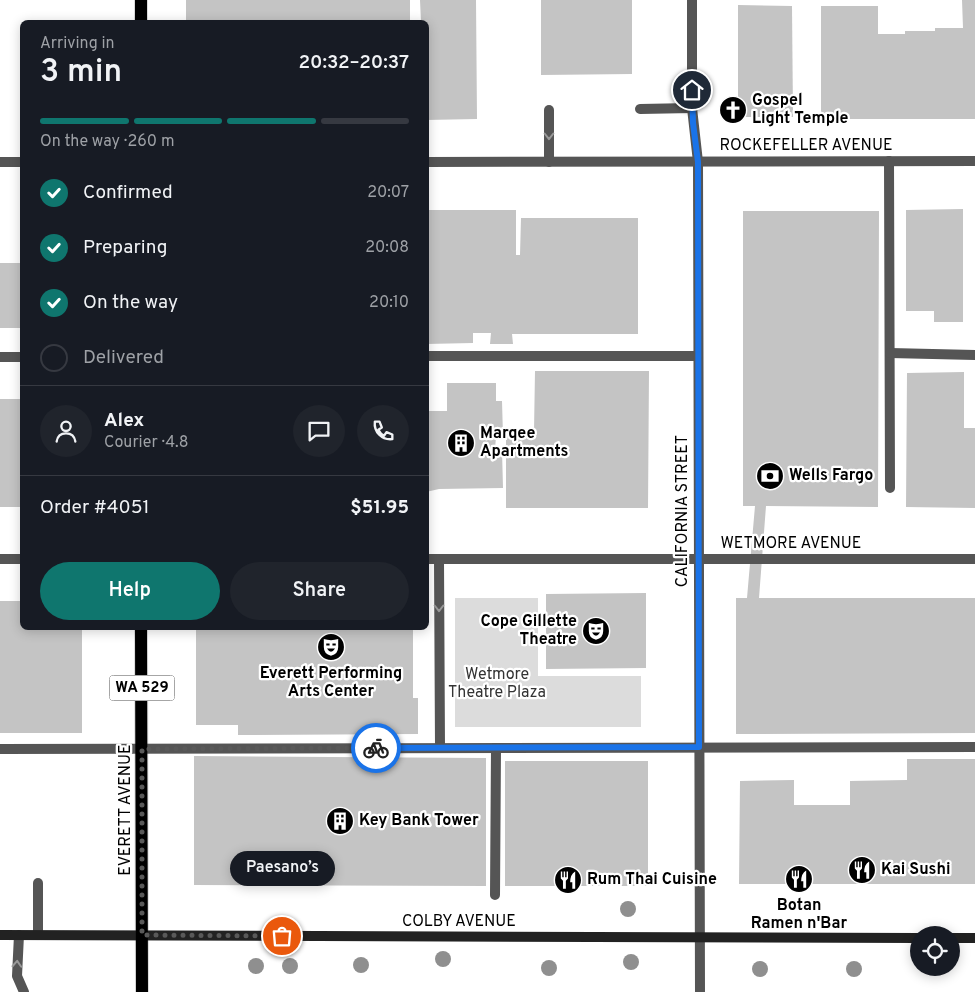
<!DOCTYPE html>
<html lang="en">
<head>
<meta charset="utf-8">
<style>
  :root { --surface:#171b24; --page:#20242c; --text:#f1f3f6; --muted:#9ea1a6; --line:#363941; --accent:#0f766e }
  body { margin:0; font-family:Overpass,sans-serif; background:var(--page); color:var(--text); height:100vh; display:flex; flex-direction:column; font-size:19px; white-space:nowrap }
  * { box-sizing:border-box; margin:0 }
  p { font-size:16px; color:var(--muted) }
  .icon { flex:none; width:28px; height:28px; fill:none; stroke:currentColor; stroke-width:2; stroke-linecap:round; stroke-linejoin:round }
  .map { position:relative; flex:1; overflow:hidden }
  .side { position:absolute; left:20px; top:20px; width:409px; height:610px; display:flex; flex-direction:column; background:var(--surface); border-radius:8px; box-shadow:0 2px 12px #0003 }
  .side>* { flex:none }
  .fabs { position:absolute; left:910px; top:926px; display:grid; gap:10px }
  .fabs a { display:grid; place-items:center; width:50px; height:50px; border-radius:50%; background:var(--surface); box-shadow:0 2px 12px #0003; font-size:25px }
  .pin { position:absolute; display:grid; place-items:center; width:42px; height:42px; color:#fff; margin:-21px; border:2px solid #fff; border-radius:50%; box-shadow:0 1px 5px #0007 }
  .courier { position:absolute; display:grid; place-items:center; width:50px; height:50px; margin:-25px; border:4px solid #1a73e8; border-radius:50%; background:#fff; color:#222; box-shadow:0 1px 6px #0007 }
  .bubble { position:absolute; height:35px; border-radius:18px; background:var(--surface); box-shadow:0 2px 12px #0003; font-size:16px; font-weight:600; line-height:35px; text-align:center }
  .summary em { font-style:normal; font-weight:600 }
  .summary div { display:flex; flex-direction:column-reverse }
  .summary { display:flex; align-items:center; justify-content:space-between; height:85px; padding:0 20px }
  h1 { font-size:32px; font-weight:600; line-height:38px }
  .bar { display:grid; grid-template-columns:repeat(4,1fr); gap:8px 5px; align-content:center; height:60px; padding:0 20px }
  .bar i { height:6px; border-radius:4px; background:var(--line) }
  .bar .active { background:var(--accent) }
  .bar p { grid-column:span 4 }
  .line { display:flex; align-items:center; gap:12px; padding:0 20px; border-top:1px solid var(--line) }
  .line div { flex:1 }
  .round { display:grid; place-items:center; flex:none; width:52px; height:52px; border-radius:26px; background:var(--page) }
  ol { padding:0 20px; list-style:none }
  li { display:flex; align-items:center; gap:15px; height:55px }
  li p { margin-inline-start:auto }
  li .icon { padding:5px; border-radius:50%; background:var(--accent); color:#fff; stroke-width:4 }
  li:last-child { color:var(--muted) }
  li i { width:28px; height:28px; border:2px solid var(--line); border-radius:50% }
  .button { display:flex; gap:10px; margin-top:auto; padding:10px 20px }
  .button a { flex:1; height:58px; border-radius:30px; background:var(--accent); color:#fff; font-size:20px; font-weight:600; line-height:58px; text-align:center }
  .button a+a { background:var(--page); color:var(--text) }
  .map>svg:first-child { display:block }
  .green { fill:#dcdcdc }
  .building { fill:#c4c4c4 }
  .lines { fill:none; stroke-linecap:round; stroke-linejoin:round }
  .primary-casing { stroke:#dbdbdb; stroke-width:14 }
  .service { stroke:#555; stroke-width:10 }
  .minor { stroke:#555; stroke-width:10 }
  .tertiary { stroke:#555; stroke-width:10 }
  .secondary { stroke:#222; stroke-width:10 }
  .primary { stroke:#000; stroke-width:12 }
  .tree { fill:#8f8f8f }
  .oneway { stroke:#999 }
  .done { stroke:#595959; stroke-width:5; stroke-dasharray:0 9 }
  .route { stroke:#1a73e8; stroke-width:6 }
  .labels { text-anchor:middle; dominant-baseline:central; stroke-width:4.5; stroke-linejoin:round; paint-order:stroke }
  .shield { fill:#fff; stroke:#4c4c4c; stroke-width:1 }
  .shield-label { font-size:15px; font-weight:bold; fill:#000 }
  .poi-label { font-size:16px; font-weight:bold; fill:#000; stroke:#fff; text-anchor:start }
  .street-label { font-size:16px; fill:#000; stroke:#fff }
  .park-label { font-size:16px; fill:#333; stroke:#fff }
</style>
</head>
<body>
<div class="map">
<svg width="975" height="992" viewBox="0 0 975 992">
  <rect width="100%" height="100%" fill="#fff"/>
  <polygon class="green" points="455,598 538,598 538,676 641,676 641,727 455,727"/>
  <g class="building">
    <rect x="186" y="0" width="224" height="22"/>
    <polygon points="420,0 476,0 477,119 426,120 426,22 421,22"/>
    <polygon points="541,0 632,0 632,74 541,75"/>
    <polygon points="962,0 975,0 975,119 821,119 821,6 878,6 878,34 905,34 905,31 935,31 935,28 963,28"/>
    <polygon points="738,5 792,6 793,117 738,117"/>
    <polygon points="963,209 963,322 934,322 934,311 906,311 906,210"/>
    <polygon points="426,210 516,210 516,255 520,255 521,218 638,218 638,334 512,334 513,344 490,344 491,333 473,333 473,343 426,344"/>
    <polygon points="743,211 879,211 878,507 766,506 759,598 975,598 975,733 736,734 736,598 747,598 755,506 743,506"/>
    <rect x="0" y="263" width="22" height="65"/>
    <polygon points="535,371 649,371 648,508 506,508 506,430 534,431"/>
    <polygon points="964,372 964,428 975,428 975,508 906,507 907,373"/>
    <polygon points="447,383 496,383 496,401 502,401 503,436 496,436 495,450 502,450 503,488 439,489 426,492 426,411 447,411"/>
    <polygon points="0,399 21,399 20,507 0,507"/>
    <polygon points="646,593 646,668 546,669 546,594"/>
    <polygon points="0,601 22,601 22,628 82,628 82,733 0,733"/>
    <polygon points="196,628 413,628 413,698 418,698 418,734 238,735 238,725 196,725"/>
    <polygon points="194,756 486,758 486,886 194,885"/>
    <polygon points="907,759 975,759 975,884 739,884 740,781 794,780 794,805 850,805 850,781 907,780"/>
    <rect x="505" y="761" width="143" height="125"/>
  </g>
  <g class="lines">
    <g class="primary-casing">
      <g id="primary">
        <polyline points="141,0 141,22"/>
        <polyline points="141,628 142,992"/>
      </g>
    </g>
    <g class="service">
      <polyline points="640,109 692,108"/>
      <polyline points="549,110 549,162"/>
      <polyline points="889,161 890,488"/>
      <polyline points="890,353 975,355"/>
      <polyline points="426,356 698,356"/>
      <polyline points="0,357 22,357"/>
      <polyline points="439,560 440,748"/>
      <polyline points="0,749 975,747"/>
      <polyline points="38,883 38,935"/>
      <polyline points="495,895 496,748"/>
      <polyline points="19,935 17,976 24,992"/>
    </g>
    <g class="minor">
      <polyline points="0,162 22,162"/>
      <polyline points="426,162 975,161"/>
    </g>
    <g class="tertiary">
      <polyline points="692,0 692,108 698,162 700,992"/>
      <polyline points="0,559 22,559"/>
      <polyline points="426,559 975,559"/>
    </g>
    <g class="secondary">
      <polyline points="0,935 919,938"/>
      <polyline points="951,938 975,938"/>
    </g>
    <use href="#primary" class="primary"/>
  </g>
  <g class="tree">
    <circle cx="628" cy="909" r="8"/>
    <circle cx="443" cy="959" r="8"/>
    <circle cx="631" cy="962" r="8"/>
    <circle cx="361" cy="965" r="8"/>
    <circle cx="256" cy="966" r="8"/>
    <circle cx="290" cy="966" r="8"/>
    <circle cx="549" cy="968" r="8"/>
    <circle cx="760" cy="969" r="8"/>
    <circle cx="854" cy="969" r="8"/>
  </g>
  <defs><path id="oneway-chevron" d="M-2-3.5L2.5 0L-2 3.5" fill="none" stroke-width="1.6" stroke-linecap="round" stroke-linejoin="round" transform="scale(1.25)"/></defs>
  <g class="oneway">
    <use href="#oneway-chevron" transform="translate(549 136) rotate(90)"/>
    <use href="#oneway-chevron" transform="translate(439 608) rotate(90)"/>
    <use href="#oneway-chevron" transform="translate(17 964) rotate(-87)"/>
  </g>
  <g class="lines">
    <polyline class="done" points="282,936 142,935 142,749 376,748"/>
    <polyline class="route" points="376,748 699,747 698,162 693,123 692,90"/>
  </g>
  <defs>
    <g id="church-disc" transform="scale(1.4375)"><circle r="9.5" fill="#000" stroke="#fff"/><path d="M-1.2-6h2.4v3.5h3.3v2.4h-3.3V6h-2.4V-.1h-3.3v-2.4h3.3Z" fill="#fff"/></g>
    <g id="building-disc" transform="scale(1.4375)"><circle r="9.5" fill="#000" stroke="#fff"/><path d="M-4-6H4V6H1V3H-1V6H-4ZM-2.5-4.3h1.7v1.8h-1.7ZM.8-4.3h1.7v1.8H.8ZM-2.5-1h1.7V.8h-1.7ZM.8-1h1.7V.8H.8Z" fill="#fff"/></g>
    <g id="bank-disc" transform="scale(1.4375)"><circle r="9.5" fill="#000" stroke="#fff"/><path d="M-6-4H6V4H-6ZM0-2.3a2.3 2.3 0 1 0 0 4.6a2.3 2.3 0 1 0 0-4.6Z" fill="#fff"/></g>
    <g id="theatre-disc" transform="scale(1.4375)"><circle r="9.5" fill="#000" stroke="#fff"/><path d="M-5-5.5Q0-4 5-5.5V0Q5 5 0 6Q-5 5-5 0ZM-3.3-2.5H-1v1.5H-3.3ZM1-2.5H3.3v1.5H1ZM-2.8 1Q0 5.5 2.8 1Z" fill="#fff"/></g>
    <g id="restaurant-disc" transform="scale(1.4375)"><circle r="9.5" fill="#000" stroke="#fff"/><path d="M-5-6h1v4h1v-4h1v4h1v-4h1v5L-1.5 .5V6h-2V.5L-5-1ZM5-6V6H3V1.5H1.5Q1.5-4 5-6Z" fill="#fff"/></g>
  </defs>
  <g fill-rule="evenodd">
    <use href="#church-disc" x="733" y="110"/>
    <use href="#building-disc" x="461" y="443"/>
    <use href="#bank-disc" x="770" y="476"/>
    <use href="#theatre-disc" x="596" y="631"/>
    <use href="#theatre-disc" x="331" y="647"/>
    <use href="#building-disc" x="340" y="821"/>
    <use href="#restaurant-disc" x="862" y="870"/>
    <use href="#restaurant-disc" x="799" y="879"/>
    <use href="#restaurant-disc" x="568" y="880"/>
  </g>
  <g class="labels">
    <rect class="shield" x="109.5" y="675.5" width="65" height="25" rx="4"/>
    <g class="shield-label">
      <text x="142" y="688">WA 529</text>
    </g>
    <g class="poi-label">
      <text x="752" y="101">Gospel<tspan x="752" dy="18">Light Temple</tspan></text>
      <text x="480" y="434">Marqee<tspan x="480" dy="18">Apartments</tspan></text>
      <text x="789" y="476">Wells Fargo</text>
      <text x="577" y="622" text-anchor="end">Cope Gillette<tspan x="577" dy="18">Theatre</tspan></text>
      <text x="331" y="674" text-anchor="middle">Everett Performing<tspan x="331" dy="18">Arts Center</tspan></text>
      <text x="359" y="821">Key Bank Tower</text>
      <text x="881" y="870">Kai Sushi</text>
      <text x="587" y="880">Rum Thai Cuisine</text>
      <text x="799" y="906" text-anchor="middle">Botan<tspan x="799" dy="18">Ramen n'Bar</tspan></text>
    </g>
    <g class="street-label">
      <text x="806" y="146">ROCKEFELLER AVENUE</text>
      <text transform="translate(683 511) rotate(-90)">CALIFORNIA STREET</text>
      <text x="791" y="544">WETMORE AVENUE</text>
      <text transform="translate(126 810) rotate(-90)">EVERETT AVENUE</text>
      <text x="459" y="922">COLBY AVENUE</text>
    </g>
    <g class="park-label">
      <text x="497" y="675">Wetmore<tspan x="497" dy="18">Theatre Plaza</tspan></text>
    </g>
  </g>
</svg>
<div class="fabs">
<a><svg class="icon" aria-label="locate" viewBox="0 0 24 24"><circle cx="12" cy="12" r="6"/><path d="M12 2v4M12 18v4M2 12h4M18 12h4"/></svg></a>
</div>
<div class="pin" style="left:282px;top:936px;background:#ea580c"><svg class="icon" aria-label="bag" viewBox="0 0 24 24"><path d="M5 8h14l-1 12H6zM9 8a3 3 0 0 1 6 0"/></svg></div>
<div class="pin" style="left:692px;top:90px;background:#1f2937"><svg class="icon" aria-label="home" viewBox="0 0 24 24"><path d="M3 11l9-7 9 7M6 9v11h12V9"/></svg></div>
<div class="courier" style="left:376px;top:748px"><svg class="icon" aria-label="bike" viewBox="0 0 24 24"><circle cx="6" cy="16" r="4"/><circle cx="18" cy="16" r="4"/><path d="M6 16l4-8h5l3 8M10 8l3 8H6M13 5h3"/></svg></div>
<div class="bubble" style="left:230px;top:851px;width:105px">Paesano’s</div>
<section class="side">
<div class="summary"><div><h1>3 min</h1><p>Arriving in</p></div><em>20:32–20:37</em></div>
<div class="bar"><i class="active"></i><i class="active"></i><i class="active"></i><i></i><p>On the way · 260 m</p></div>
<ol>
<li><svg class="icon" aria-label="check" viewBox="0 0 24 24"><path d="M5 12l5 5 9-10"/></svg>Confirmed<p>20:07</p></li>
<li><svg class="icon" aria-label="check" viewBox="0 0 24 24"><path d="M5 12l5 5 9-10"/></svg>Preparing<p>20:08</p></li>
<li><svg class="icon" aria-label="check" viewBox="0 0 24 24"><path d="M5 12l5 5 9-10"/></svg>On the way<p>20:10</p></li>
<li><i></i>Delivered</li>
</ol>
<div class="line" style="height:90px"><a class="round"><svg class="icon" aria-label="person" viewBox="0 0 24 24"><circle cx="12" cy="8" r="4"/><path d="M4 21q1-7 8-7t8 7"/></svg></a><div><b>Alex</b><p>Courier · 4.8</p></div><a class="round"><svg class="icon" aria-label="chat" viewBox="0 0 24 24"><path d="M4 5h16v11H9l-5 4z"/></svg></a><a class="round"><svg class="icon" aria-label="phone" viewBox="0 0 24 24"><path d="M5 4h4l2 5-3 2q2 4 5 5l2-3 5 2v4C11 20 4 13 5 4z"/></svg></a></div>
<div class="line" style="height:65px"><div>Order #4051</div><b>$51.95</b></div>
<div class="button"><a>Help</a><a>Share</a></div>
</section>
</div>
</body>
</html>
